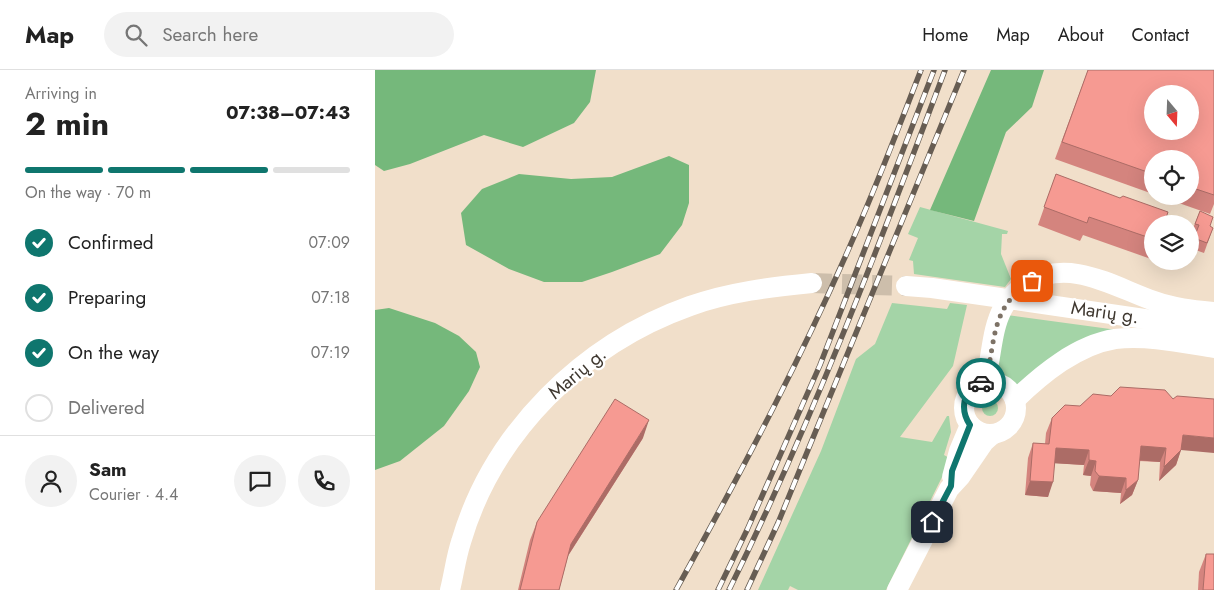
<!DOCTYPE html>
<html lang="en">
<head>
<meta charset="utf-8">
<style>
  :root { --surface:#fff; --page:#f2f2f2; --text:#222; --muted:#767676; --line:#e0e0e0; --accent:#0f766e }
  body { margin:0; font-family:Jost,sans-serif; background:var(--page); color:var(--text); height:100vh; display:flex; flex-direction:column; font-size:19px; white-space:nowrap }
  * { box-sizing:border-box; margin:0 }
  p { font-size:16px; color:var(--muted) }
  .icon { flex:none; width:28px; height:28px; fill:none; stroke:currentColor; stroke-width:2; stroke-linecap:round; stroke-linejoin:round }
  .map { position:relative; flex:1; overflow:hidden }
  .drawer { display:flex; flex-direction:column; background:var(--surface); width:375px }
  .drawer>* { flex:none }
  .needle { width:32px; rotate:161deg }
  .controls { position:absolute; left:769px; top:15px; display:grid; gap:10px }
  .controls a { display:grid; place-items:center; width:55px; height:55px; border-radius:50%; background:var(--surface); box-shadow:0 5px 20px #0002; font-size:25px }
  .pin { position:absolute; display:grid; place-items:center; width:42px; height:42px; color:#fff; margin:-21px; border-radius:10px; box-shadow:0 2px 8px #0006 }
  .courier { position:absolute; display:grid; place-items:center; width:50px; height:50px; margin:-25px; border:4px solid #0f766e; border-radius:50%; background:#fff; color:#222; box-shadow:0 1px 6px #0007 }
  .overview em { font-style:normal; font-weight:700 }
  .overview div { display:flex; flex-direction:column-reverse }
  .overview { display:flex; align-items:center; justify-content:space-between; height:85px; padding:0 25px }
  h1 { font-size:32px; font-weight:700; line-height:38px }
  .bar { display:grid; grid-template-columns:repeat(4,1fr); gap:8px 5px; align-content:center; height:60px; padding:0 25px }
  .bar i { height:6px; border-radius:4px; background:var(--line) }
  .bar .selected { background:var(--accent) }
  .bar p { grid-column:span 4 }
  .line { display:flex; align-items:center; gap:12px; padding:0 25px; border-top:1px solid var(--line) }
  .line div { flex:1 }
  .round { display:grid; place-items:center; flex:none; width:52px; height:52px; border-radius:26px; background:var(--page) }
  ol { padding:0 25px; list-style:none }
  li { display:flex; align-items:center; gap:15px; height:55px }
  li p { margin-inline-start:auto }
  li .icon { padding:5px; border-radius:50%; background:var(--accent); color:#fff; stroke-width:4 }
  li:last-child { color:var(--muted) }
  li i { width:28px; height:28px; border:2px solid var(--line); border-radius:50% }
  header { display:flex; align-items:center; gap:30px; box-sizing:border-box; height:70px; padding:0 25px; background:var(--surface); border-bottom:1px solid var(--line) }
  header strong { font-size:24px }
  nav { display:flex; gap:28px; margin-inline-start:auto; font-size:18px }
  .search { width:350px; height:45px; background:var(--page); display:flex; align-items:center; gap:12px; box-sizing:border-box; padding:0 18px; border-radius:28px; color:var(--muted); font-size:19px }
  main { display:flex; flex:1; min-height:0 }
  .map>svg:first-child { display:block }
  .green { fill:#a4d4a7 }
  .forest { fill:#75b87b }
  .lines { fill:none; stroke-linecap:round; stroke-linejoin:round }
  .minor-tunnel { stroke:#cdbeab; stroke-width:20; stroke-dasharray:20 10; stroke-linecap:butt }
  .minor { stroke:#fff; stroke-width:20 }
  .rail-casing { stroke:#675d53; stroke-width:5.5 }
  .rail { stroke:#fff; stroke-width:4; stroke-dasharray:11; stroke-linecap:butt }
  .wall { fill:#d4847e }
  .shaded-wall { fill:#ac6c66 }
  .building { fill:#f69a92; stroke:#ac6c66; fill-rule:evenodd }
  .done { stroke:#7d7266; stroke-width:5; stroke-dasharray:0 9 }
  .route { stroke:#0f766e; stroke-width:6 }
  .labels { text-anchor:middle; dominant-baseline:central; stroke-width:4.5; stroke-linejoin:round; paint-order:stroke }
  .street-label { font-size:19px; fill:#3f3830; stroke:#fff }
</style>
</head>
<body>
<header>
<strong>Map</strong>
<div class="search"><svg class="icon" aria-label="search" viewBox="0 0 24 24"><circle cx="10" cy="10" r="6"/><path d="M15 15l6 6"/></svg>Search here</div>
<nav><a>Home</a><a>Map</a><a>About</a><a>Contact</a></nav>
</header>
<main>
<section class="drawer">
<div class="overview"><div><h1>2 min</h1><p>Arriving in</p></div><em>07:38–07:43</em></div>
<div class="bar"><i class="selected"></i><i class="selected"></i><i class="selected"></i><i></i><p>On the way · 70 m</p></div>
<ol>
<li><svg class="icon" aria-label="check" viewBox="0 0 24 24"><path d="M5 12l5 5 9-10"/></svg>Confirmed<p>07:09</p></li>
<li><svg class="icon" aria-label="check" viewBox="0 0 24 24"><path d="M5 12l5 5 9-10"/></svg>Preparing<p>07:18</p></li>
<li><svg class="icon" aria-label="check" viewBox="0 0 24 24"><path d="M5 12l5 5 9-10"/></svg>On the way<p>07:19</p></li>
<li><i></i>Delivered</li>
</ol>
<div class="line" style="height:90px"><a class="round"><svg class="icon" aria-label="person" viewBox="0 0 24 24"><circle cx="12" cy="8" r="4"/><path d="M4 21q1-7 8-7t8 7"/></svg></a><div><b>Sam</b><p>Courier · 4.4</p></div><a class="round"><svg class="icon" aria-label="chat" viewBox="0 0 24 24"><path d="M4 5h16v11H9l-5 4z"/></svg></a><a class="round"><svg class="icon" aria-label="phone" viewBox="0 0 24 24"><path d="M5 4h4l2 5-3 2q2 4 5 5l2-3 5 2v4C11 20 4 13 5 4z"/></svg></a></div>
</section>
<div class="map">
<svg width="839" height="520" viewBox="0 0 839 520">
  <rect width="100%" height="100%" fill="#f1dfca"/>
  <g class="green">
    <polygon points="545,137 633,161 632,164 627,164 626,184 636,209 630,217 539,204 538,191 534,190 543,168 533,164"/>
    <polygon points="517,233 572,239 575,233 592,235 578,296 525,367 557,372 572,346 574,346 576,362 569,385 576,389 574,393 511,520 423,520 415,516 413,520 383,520 446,381 481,289 500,274"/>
    <polygon points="632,245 757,262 643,319 636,310 621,304"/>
    <circle cx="615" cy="338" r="8"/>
  </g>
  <g class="forest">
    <polygon points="0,0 221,0 215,32 199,53 148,77 109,65 35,94 9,101 0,95"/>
    <polygon points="616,0 669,0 657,37 631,62 599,151 555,140"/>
    <polygon points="294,86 314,95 314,133 307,155 285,184 237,202 207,212 169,212 134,199 91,175 86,143 107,119 144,104 196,109 237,107"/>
    <polygon points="14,238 60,253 84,266 101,282 105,297 94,321 69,356 25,391 0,400 0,240"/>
  </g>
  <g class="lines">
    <polyline class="minor-tunnel" points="437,213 531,216"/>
    <g class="minor">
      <polyline points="531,216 557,218 839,259"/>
      <path d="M 610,311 C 617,287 616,260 628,238 C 634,227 643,220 652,213 C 694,187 739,217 779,231 C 798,238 819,240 839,242"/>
      <circle cx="615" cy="338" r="26"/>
      <path d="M 640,330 C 667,304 702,275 740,269 C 772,265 808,273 839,278"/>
      <polyline points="577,407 584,381 595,355"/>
      <path d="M 75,520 C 79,504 81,487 86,472 C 118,362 208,274 315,236 C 354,222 396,217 437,213"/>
      <polyline points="522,520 574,419 585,407 609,372 618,364"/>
    </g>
    <g class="rail-casing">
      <g id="rail">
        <path d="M 301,520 C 368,399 433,276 487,148 C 508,99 527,49 546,0"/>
        <polyline points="343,520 372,460 445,295 559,0"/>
        <path d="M 354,520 C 437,352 504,176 570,0"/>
        <polyline points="372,520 403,453 589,0"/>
      </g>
    </g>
    <use href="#rail" class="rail"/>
  </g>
  <g class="wall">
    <polygon points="713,0 839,0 839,134 835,144 784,126 815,126 815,89 778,89 778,124 680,89"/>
    <polygon points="681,104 778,154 778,186 776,189 708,165 705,171 663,155"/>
    <polygon points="825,141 835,156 838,158 829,183 815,178 820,165 816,163"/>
    <polygon points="677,348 806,380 801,395 784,411 785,392 764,391 763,410 757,425 745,434 746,423 718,421 715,415 716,406 708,405 709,395 680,393 673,427 650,425 653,388 658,373 670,374 671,363"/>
    <polygon points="268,368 193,486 184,520 143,520 155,470 162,452"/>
    <polygon points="831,484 839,520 823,520 824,502"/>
  </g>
  <g class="shaded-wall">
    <polygon points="274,350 268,368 189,492 196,474"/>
    <polygon points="808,365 839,368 839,383 806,380 801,395 784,411 789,397"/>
    <polygon points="766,376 791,378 785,392 760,390"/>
    <polygon points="681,378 714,380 709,395 675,393"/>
    <polygon points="714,390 721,391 716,406 708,405"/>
    <polygon points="724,406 751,408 746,423 718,421"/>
    <polygon points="763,410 757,425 745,434 751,420"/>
    <polygon points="655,411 678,412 673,427 650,425"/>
  </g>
  <g class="building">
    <path d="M 713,0 L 839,0 L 839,125 L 815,117 L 815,89 L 778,89 L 778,104 L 687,72 ZM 778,24 L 815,24 L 815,61 L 778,61 Z"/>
    <polygon points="681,104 745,128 748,126 793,142 789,154 778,154 778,169 714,147 712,153 669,137"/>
    <polygon points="825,141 838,147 835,156 838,158 832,173 819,168 824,155 820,154"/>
    <polygon points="745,317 790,320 798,329 802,326 839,329 839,368 808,365 806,380 789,397 791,378 766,376 763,410 751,420 751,408 724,406 720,401 721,391 714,390 714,380 681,378 678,412 655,411 658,373 674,374 677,348 690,335 705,336 718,324 736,326"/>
    <polygon points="240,329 274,350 196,474 184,520 145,520 162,452"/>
    <polygon points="831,484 839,484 839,520 828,520"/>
  </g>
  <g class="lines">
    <path class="done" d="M 606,313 L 610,312 C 622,269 614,238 657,211"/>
    <path class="route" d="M 557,452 L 576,416 L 577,401 L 595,355 C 585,340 587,320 606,313"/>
  </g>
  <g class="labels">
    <g class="street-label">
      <text transform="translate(730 242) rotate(8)">Marių g.</text>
      <text transform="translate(202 303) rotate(-40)">Marių g.</text>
    </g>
  </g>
</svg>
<div class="controls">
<a><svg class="needle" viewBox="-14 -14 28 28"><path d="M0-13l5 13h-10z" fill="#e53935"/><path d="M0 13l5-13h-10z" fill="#767676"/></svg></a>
<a><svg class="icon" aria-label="locate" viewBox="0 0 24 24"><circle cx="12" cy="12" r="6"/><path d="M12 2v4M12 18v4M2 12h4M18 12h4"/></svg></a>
<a><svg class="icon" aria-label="layers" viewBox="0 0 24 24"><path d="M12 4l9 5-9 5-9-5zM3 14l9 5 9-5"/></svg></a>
</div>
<div class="pin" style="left:657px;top:211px;background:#ea580c"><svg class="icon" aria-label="bag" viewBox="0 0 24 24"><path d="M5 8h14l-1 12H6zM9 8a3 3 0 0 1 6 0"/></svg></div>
<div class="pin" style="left:557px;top:452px;background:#1f2937"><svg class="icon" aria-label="home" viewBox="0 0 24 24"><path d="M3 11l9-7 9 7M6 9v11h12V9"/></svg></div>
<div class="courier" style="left:606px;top:313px"><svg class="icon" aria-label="car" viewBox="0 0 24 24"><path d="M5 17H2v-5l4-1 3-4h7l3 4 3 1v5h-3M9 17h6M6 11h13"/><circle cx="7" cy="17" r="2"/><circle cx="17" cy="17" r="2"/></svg></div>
</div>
</main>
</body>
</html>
